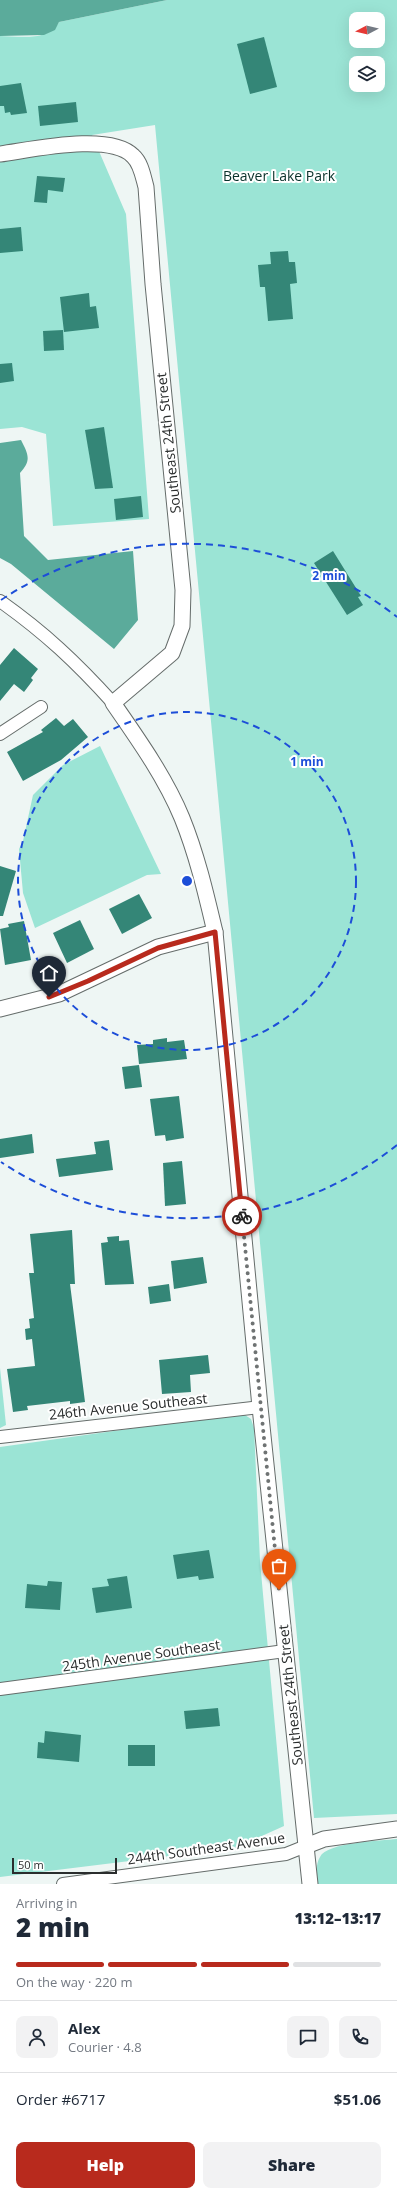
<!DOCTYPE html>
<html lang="en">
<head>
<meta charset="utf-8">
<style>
  :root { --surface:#fff; --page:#f2f2f3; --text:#1f2937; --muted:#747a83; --line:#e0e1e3; --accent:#b82a1d }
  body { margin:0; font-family:"Open Sans",sans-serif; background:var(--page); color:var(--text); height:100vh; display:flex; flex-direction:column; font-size:15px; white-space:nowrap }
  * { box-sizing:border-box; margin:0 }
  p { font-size:13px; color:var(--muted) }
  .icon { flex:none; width:22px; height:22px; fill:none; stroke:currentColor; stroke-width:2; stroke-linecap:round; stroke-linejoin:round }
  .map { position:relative; height:1884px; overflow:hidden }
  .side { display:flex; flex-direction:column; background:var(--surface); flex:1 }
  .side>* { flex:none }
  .needle { width:26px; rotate:263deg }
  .tools { position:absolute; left:349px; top:12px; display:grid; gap:8px }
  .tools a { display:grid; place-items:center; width:36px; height:36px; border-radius:8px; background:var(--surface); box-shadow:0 4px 16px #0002; font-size:20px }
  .scale { position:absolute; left:12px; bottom:10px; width:105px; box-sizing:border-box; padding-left:4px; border:2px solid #2a2d2d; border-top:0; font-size:11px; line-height:14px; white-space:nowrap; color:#2a2d2d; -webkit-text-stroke:3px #fff; paint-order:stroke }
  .pin { position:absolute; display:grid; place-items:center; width:34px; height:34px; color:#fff; margin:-41px -17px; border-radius:50% 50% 50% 0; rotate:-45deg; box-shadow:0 0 4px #0007 }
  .pin .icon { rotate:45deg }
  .courier { position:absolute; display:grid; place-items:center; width:40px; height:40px; margin:-20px; border:3px solid #b82a1d; border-radius:50%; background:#fff; color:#222; box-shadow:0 1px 5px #0007 }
  .head em { font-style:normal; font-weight:800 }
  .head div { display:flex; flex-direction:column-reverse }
  .head { display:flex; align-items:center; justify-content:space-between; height:68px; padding:0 16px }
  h1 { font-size:26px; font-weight:800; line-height:30px }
  .bar { display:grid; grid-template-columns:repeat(4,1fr); gap:6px 4px; align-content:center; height:48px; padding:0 16px }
  .bar i { height:5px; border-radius:3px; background:var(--line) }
  .bar .selected { background:var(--accent) }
  .bar p { grid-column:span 4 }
  .line { display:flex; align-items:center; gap:10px; padding:0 16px; border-top:1px solid var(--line) }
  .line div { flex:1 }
  .round { display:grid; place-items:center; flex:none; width:42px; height:42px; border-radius:8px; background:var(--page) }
  .cta { display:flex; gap:8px; margin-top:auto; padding:8px 16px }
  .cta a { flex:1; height:46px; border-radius:8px; background:var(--accent); color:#fff; font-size:16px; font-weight:800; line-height:46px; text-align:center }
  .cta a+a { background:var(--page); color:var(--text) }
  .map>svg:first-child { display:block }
  .green { fill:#9be4d5; fill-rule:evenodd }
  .water { fill:#5bab9b }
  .building { fill:#348677 }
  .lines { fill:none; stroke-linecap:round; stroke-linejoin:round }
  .minor-casing { stroke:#656c6a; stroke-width:14 }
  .tertiary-casing { stroke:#656c6a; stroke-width:17 }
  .minor { stroke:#fff; stroke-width:12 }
  .tertiary { stroke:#fff; stroke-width:15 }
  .done { stroke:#6f7373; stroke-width:4; stroke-dasharray:0 7.2 }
  .route { stroke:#b82a1d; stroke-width:5 }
  .ring { fill:none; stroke:#1d4ed8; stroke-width:2; stroke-dasharray:7 5 }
  .labels { text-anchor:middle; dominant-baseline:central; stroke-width:4; stroke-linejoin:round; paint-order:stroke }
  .park-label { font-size:14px; fill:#09312a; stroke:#fff }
  .street-label { font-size:14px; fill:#2a2d2d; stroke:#fff }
  .centre { fill:#1d4ed8; stroke:#fff; stroke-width:2 }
  .ring-label { font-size:12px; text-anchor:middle; font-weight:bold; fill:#1d4ed8; stroke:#fff; stroke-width:4; stroke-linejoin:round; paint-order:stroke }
</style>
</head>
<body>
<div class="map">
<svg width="397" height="1884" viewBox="0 0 397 1884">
  <rect width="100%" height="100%" fill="#eef6f4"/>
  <g class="green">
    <path d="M 167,0 L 397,0 L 397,1814 L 314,1818 L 155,125 L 92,135 L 126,214 L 149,519 L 53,526 L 46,434 L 22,427 L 0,429 L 0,36 C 19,36 49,42 59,22 ZM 356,19 L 378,19 L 378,41 L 356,41 ZM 356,63 L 378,63 L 378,85 L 356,85 Z"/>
    <polygon points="100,746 161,874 147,875 35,928 23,893 19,849 23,841 33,795 63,765"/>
    <polygon points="0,1368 6,1425 0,1428"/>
    <polygon points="242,1413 251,1419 254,1428 260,1561 284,1826 235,1848 0,1877 0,1447"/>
    <path d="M 397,1839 L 397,1884 L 318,1884 C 317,1874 315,1865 320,1857 C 327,1842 381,1841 397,1839 Z"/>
  </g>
  <g class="water">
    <polygon points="0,0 167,0 59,22 55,30 44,35 0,36"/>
    <path d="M 21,440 C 28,454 32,460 20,473 L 24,536 L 48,560 L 133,551 L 138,620 L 114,649 L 11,564 L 0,558 L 0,443 Z"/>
  </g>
  <g class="building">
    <polygon points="264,37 277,87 250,94 237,44"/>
    <polygon points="21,83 27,113 11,115 10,112 5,113 4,106 0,106 0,86"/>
    <polygon points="76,102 78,122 40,126 38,106"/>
    <polygon points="37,176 65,178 63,192 48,190 47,203 34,202"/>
    <polygon points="21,227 23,251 0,253 0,229"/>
    <polygon points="288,251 289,262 295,262 297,283 290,284 293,319 268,321 265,287 260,287 258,265 271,264 270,252"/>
    <polygon points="89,293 90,307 96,306 99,328 64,332 60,297"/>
    <polygon points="63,330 64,350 44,351 43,331"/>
    <polygon points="12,363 14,381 0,383 0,364"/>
    <polygon points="104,427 113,488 95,489 85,430"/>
    <polygon points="141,496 143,517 116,520 114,499"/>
    <polygon points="333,551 361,596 358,597 363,605 347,615 314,563"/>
    <polygon points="14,648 38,669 31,678 33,680 24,692 14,684 0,701 0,665"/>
    <polygon points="56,718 64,726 73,719 88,737 61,760 23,781 7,752 43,732 41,730"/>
    <polygon points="0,866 16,871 3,916 0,916"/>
    <polygon points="139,894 152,918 122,934 109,909"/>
    <polygon points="80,920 94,949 67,963 53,933"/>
    <polygon points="24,921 31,960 5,965 0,929 9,927 8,924"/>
    <polygon points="167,1038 167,1042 184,1040 187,1059 139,1064 137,1045 153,1044 153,1040"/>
    <polygon points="139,1065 142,1087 125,1089 122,1067"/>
    <polygon points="179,1096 184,1138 166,1141 165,1135 155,1136 150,1099"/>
    <polygon points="32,1134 34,1153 0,1158 0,1139"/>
    <polygon points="109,1140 113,1170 59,1177 56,1159 96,1154 94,1142"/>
    <polygon points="182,1161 186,1204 165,1206 163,1163"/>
    <polygon points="72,1230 75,1284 70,1284 85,1402 70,1404 70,1401 27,1406 28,1410 13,1412 7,1369 35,1366 32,1339 26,1340 25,1329 30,1328 29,1319 34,1318 29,1273 34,1273 30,1234"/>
    <polygon points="119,1236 119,1241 129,1240 134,1284 105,1285 101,1243 108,1242 107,1237"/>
    <polygon points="203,1257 207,1283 174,1289 171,1261"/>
    <polygon points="169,1284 171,1301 150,1304 148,1287"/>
    <polygon points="208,1355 210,1373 190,1375 191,1392 162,1394 159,1360"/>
    <polygon points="209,1550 214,1578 199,1580 198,1576 177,1579 173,1555"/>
    <polygon points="127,1576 132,1608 96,1613 92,1588 109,1586 107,1579"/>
    <polygon points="48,1581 62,1582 60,1610 25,1608 27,1584 47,1586"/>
    <polygon points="218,1708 220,1726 186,1729 184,1711"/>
    <polygon points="45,1731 81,1735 79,1762 37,1758 38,1742 44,1743"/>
    <rect x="128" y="1745" width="27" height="21"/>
  </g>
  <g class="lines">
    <g class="minor-casing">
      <g id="minor">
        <path d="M 0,601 C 45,633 76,662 113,703"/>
        <polyline points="0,734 41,707"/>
        <polyline points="0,1437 260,1407"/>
        <polyline points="0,1689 285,1651"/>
        <polyline points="63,1884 286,1854 306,1846"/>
      </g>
    </g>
    <g class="tertiary-casing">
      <g id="tertiary">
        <path d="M 0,154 C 31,150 110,132 133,156 C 141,163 143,176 146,187 L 153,284 L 183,590 L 182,626 L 172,653 L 113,703 C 138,739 165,777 182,818 C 197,855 206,894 215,932 L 260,1407 L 310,1884"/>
        <polyline points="0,1009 59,994 158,947 215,932"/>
        <polyline points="306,1846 324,1839 397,1829"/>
      </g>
    </g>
    <use href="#minor" class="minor"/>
    <use href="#tertiary" class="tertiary"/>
  </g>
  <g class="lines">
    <polyline class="done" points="242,1216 279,1590"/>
    <polyline class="route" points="49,997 88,981 158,948 215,932 242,1216"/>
  </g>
  <g class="ring">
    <circle cx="187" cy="881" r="169"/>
    <path d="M397 1145A337 337 0 0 1 1 1162M1 600A337 337 0 0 1 397 617"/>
  </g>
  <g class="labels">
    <g class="park-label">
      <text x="279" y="175">Beaver Lake Park</text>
    </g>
    <g class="street-label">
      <text transform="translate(168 443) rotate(-96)">Southeast 24th Street</text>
      <text transform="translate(128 1406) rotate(-6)">246th Avenue Southeast</text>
      <text transform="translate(141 1655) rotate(-8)">245th Avenue Southeast</text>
      <text transform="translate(290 1695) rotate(-96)">Southeast 24th Street</text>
      <text transform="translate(206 1848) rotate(-8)">244th Southeast Avenue</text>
    </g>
  </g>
  <circle cx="187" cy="881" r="6" class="centre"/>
  <g class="ring-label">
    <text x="329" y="580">2 min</text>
    <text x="307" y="766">1 min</text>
  </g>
</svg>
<div class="tools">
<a><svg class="needle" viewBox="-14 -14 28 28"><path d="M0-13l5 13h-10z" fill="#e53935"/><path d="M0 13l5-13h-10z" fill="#747a83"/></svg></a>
<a><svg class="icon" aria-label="layers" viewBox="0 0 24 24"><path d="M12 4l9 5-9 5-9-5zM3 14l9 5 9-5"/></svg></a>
</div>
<div class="scale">50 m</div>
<div class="pin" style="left:279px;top:1590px;background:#ea580c"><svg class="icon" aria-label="bag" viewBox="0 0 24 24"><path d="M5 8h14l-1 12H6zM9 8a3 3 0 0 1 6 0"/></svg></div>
<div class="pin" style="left:49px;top:997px;background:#1f2937"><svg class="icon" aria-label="home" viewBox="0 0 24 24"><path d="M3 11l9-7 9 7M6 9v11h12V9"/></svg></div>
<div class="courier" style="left:242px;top:1216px"><svg class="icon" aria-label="bike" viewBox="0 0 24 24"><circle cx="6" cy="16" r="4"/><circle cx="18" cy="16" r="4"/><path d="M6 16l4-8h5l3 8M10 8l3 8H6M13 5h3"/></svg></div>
</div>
<section class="side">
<div class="head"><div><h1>2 min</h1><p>Arriving in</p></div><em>13:12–13:17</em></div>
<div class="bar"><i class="selected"></i><i class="selected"></i><i class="selected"></i><i></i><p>On the way · 220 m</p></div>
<div class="line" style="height:72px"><a class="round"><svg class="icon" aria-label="person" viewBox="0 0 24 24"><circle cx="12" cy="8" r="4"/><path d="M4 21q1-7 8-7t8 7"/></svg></a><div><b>Alex</b><p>Courier · 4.8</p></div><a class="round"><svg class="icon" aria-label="chat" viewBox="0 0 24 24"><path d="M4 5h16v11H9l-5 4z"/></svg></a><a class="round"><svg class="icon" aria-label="phone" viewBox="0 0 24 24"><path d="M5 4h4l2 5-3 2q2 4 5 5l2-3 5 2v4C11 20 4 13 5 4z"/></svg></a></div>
<div class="line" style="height:52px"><div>Order #6717</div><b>$51.06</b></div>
<div class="cta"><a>Help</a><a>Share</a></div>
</section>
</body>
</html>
